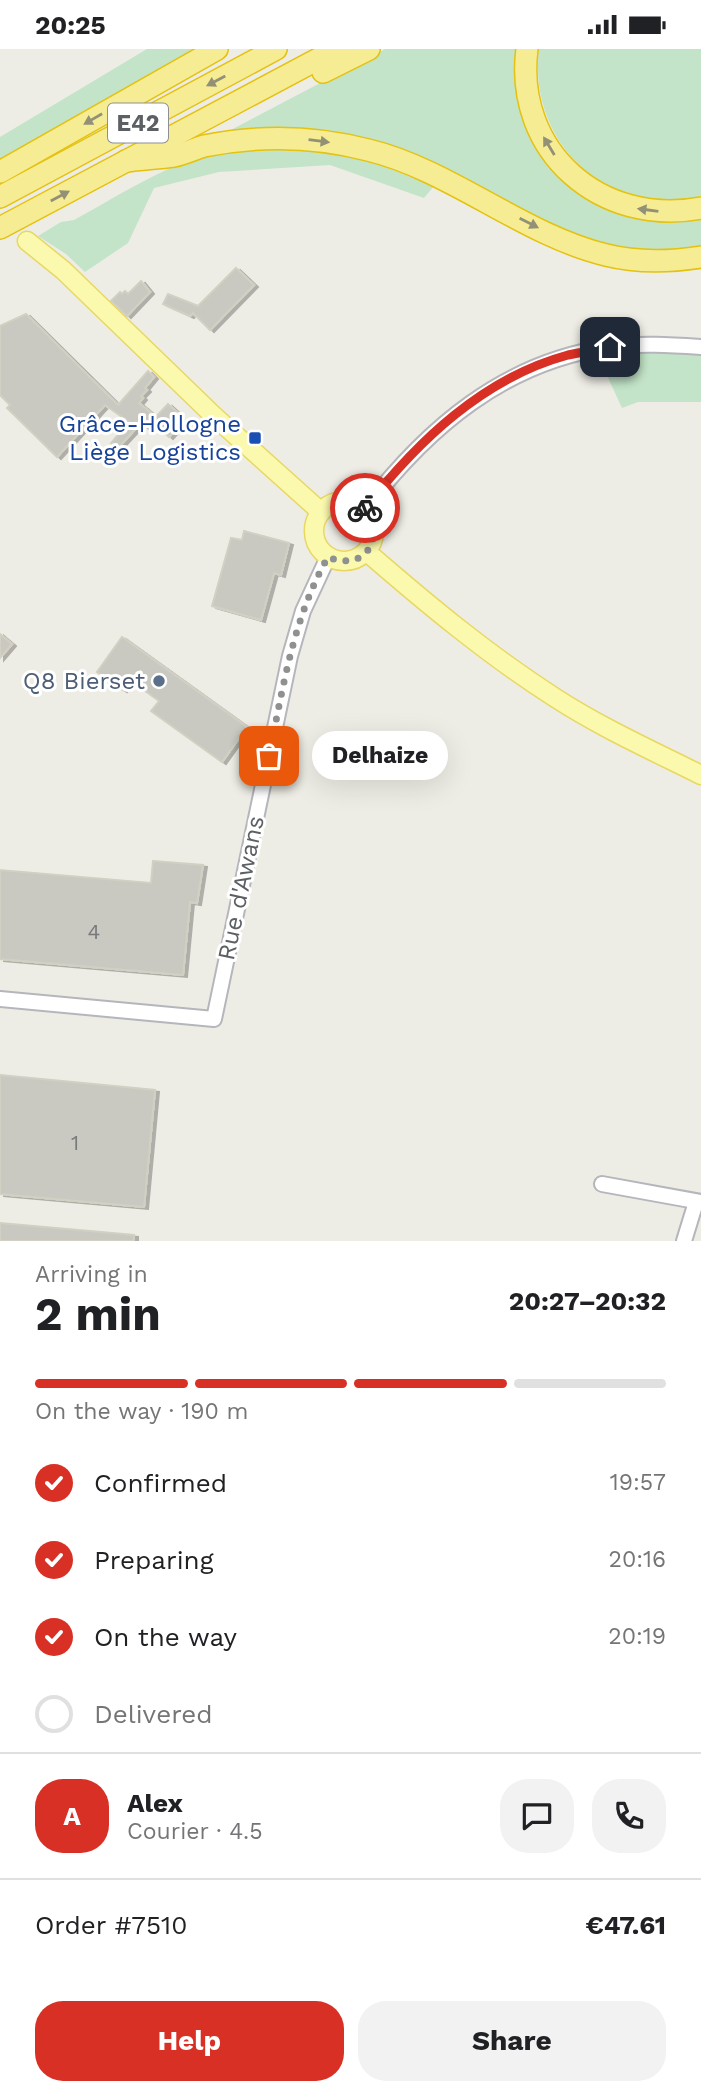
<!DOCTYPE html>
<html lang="en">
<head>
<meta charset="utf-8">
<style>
  :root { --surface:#fff; --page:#f2f2f2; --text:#202124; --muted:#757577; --line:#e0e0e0; --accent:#d93025 }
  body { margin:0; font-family:"Work Sans",sans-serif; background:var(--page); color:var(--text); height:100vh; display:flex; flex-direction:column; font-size:26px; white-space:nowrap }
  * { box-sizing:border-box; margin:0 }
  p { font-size:23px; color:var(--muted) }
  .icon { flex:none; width:38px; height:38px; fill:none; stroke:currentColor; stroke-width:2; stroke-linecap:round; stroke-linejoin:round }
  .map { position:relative; height:1192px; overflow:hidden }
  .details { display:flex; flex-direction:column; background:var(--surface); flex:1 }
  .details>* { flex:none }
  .pin { position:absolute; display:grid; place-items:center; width:60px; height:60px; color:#fff; margin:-30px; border-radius:14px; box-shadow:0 4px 10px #0006 }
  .courier { position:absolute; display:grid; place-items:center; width:70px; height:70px; margin:-35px; border:5px solid #d93025; border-radius:50%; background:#fff; color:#222; box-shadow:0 2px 9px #0007 }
  .bubble { position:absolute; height:49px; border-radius:24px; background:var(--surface); box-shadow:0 7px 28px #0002; font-size:23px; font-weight:700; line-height:49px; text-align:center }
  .summary em { font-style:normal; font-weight:700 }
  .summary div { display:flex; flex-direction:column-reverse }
  .summary { display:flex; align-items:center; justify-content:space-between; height:119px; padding:0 35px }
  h1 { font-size:46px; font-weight:700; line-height:52px }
  .bar { display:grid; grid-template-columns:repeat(4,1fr); gap:10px 7px; align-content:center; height:84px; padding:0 35px }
  .bar i { height:9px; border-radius:5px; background:var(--line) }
  .bar .active { background:var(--accent) }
  .bar p { grid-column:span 4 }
  .line { display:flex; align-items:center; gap:18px; padding:0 35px; border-top:2px solid var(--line) }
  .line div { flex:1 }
  .round { display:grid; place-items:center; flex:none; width:74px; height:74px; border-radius:28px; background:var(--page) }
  ol { padding:0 35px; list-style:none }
  li { display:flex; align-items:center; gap:21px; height:77px }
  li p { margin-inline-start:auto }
  li .icon { padding:7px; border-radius:50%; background:var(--accent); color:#fff; stroke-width:4 }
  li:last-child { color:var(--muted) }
  li i { width:38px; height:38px; border:4px solid var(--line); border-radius:50% }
  .cta { display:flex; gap:14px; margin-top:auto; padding:14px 35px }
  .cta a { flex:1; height:80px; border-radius:28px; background:var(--accent); color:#fff; font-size:28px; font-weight:700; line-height:80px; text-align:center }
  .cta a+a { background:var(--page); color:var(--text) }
  .status { display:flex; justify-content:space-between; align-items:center; height:49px; padding:0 35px; background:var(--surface); direction:ltr }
  .status svg { height:19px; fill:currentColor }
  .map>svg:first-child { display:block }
  .green { fill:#c3e4c8 }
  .building { fill:#c9c8c1; stroke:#d2d0c3; stroke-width:2; filter:url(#shadow) }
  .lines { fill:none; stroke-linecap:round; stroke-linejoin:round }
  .minor-casing { stroke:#b5b6bb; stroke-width:18 }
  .major-casing { stroke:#e8d863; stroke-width:21 }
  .highway-casing { stroke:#e4c20f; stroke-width:24 }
  .minor { stroke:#fff; stroke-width:14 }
  .major { stroke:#faf9ae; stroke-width:18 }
  .highway { stroke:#f6ec94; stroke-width:21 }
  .oneway { fill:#929075 }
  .done { stroke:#8f9191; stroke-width:7; stroke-dasharray:0 12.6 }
  .route { stroke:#d93025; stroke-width:9 }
  .transit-dot { fill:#1a4fb4; stroke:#fff; stroke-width:2.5 }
  .service-dot { fill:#5c6f8a; stroke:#fff; stroke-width:2.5 }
  .labels { text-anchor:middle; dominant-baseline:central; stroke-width:6; stroke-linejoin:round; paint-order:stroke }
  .number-label { font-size:21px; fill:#77797b }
  .shield { fill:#fff; stroke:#8d8f92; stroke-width:2 }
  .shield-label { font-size:23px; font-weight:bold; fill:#5c5f64 }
  .transit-label { font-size:24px; fill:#164399; stroke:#fff; text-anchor:end }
  .service-label { font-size:24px; fill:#4e5e75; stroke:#fff; text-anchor:end }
  .street-label { font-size:24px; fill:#5c5f64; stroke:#fff }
</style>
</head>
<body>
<div class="status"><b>20:25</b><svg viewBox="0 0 49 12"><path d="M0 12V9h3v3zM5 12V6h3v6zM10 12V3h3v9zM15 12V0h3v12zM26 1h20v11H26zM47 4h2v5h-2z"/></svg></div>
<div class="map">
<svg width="701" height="1192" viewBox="0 0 701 1192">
  <defs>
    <filter id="shadow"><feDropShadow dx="4" dy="2" stdDeviation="0" flood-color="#0004"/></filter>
  </defs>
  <rect width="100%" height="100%" fill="#eeede5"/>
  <g class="green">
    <polygon points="147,0 196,0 0,113 0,88"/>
    <polygon points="385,0 519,0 518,21 576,138 701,167 701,201 606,203 392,104 208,93"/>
    <path d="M 539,0 L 701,0 L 701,147 C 607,169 528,95 539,0 Z"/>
    <path d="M 286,99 L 317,101 L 357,107 L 434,137 L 424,149 L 330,116 L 219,123 L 154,139 L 128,194 L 85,223 L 66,205 L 38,187 L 61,173 L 74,171 C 107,153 145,129 180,115 C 213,102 250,100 286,99 Z"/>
    <polygon points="642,303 701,304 701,353 638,353 622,359 598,307"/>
  </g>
  <g class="building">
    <polygon points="236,219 254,236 210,281 193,264 190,267 163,255 168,245 198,257"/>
    <polygon points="141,232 150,243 127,267 111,252 120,243 122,245 125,242 128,245"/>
    <polygon points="26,265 118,356 148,322 154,328 145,339 147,341 141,347 143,349 139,354 155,367 145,378 141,374 118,399 111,394 129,373 105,356 57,408 7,359 10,356 0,346 0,277"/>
    <polygon points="168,355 178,364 171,371 178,378 169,388 152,372"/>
    <polygon points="244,482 289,494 281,526 274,524 261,571 212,557 231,489 242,491"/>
    <polygon points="0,585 12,595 0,609"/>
    <polygon points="122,588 247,678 222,713 151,662 159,652 130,631 123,641 97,623"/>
    <polygon points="153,812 203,816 197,854 190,853 183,926 0,910 0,821 151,834"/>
    <polygon points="0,1026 155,1041 144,1158 0,1145"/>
    <polygon points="0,1174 134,1186 134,1192 0,1192"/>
  </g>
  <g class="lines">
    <g class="minor-casing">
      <g id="minor">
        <path d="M 365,460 C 427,379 505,312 610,298 C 640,294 671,296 701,298"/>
        <polyline points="0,950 214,970 290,607 303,562 328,508"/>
        <polyline points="602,1135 701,1153"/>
        <polyline points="684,1192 696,1153"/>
      </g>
    </g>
    <g class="major-casing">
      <g id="major">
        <polyline points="27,192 63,221 214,367 321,463"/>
        <circle cx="344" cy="482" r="30"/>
        <path d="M 367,503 C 427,555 487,605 554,648 C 600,678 651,701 701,726"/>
      </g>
    </g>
    <g class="highway-casing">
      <g id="highway">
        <path d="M 527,0 C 514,103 601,178 701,159"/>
        <polyline points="323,23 369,0"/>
        <path d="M 126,112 C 142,110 158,109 174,107 C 184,105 194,100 204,97 C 259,86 314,87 368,101 C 451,121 523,186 606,206 C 638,214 669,213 701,208"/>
        <polyline points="0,123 217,0"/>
        <polyline points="0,148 276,0"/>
        <polyline points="0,179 337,0"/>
      </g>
    </g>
    <use href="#minor" class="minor"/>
    <use href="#major" class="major"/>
    <use href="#highway" class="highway"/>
  </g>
  <defs><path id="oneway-solid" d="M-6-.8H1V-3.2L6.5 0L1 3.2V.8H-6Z" transform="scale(1.75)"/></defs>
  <g class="oneway">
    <use href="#oneway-solid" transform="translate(216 32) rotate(152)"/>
    <use href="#oneway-solid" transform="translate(93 70) rotate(150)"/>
    <use href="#oneway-solid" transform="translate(319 92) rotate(7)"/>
    <use href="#oneway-solid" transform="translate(549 97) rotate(-121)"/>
    <use href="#oneway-solid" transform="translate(60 147) rotate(-28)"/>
    <use href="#oneway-solid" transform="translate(648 161) rotate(-172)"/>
    <use href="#oneway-solid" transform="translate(529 174) rotate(27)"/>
  </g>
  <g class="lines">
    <path class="done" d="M 269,707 C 283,639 293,569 328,508 C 365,523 386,490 365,459"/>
    <path class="route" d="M 365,459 C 418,392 483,329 568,306 C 582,303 596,301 610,298"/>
  </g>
  <rect class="transit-dot" x="248" y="382" width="14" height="14" rx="3.5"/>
  <circle class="service-dot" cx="159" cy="632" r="7"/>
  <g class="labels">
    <g class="number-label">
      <text x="94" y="882">4</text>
      <text x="75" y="1093">1</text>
    </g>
    <rect class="shield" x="108" y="54.5" width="60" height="39" rx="5"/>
    <g class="shield-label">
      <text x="138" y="74">E42</text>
    </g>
    <g class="transit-label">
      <text x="241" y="375">Grâce-Hollogne<tspan x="241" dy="28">Liège Logistics</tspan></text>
    </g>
    <g class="service-label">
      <text x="145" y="632">Q8 Bierset</text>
    </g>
    <g class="street-label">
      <text transform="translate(241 839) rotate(-78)">Rue d'Awans</text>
    </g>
  </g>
</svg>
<div class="pin" style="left:269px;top:707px;background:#ea580c"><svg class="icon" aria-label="bag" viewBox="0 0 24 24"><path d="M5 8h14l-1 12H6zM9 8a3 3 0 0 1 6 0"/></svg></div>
<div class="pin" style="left:610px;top:298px;background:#1f2937"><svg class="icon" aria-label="home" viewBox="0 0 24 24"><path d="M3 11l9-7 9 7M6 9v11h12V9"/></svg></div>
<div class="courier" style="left:365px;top:459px"><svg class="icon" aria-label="bike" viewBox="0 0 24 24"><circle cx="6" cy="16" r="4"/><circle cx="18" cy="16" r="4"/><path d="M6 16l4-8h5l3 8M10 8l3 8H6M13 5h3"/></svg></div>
<div class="bubble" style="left:312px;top:682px;width:136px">Delhaize</div>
</div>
<section class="details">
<div class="summary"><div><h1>2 min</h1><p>Arriving in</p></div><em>20:27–20:32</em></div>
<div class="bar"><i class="active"></i><i class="active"></i><i class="active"></i><i></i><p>On the way · 190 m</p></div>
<ol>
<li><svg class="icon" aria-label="check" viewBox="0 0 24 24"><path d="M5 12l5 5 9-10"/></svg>Confirmed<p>19:57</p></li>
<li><svg class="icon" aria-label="check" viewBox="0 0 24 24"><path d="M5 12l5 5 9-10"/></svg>Preparing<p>20:16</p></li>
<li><svg class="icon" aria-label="check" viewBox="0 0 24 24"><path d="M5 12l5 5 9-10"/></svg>On the way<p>20:19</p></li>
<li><i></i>Delivered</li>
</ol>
<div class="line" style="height:126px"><b class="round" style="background:var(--accent);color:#fff">A</b><div><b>Alex</b><p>Courier · 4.5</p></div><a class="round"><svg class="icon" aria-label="chat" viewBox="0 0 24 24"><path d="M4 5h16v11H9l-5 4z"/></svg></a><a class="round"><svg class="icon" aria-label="phone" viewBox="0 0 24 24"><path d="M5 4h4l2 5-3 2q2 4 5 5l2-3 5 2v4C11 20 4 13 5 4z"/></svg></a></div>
<div class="line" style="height:91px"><div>Order #7510</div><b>€47.61</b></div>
<div class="cta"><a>Help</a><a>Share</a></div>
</section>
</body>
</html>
